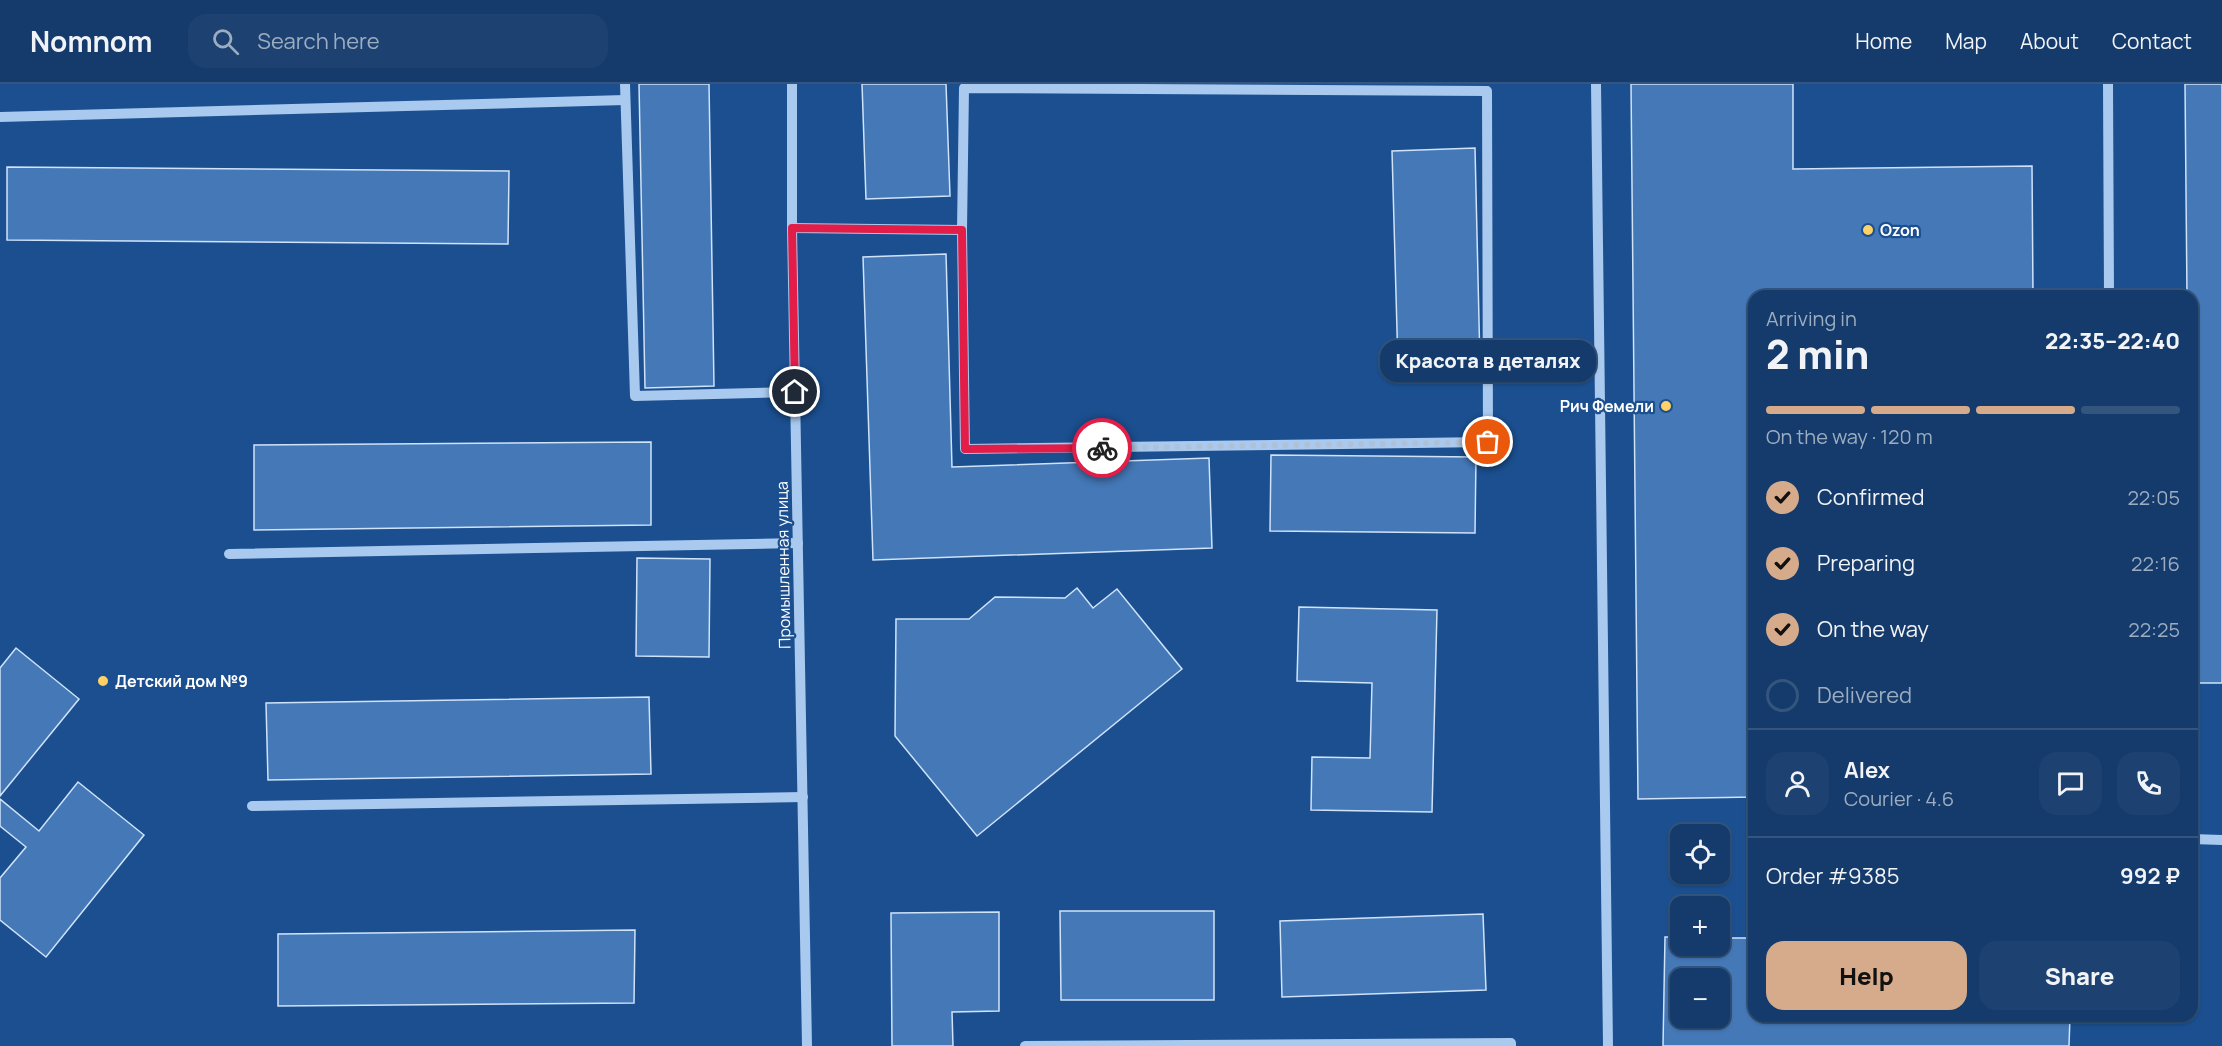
<!DOCTYPE html>
<html lang="en">
<head>
<meta charset="utf-8">
<style>
  :root { --surface:#143b6b; --page:#1d4271; --text:#f1f3f6; --muted:#9dadc1; --line:#33557e; --accent:#d6ab8b }
  body { margin:0; font-family:Manrope,sans-serif; background:var(--page); color:var(--text); height:100vh; display:flex; flex-direction:column; font-size:22px; white-space:nowrap }
  * { box-sizing:border-box; margin:0 }
  p { font-size:20px; color:var(--muted) }
  .icon { flex:none; width:33px; height:33px; fill:none; stroke:currentColor; stroke-width:2; stroke-linecap:round; stroke-linejoin:round }
  .map { position:relative; flex:1; overflow:hidden }
  .drawer { position:absolute; left:1748px; top:206px; width:450px; height:732px; display:flex; flex-direction:column; background:var(--surface); border-radius:18px; box-shadow:0 2px 4px #0004,0 0 0 2px var(--line) }
  .drawer>* { flex:none }
  .fabs { position:absolute; left:1670px; top:740px; display:grid; gap:12px }
  .fabs a { display:grid; place-items:center; width:60px; height:60px; border-radius:12px; background:var(--surface); box-shadow:0 2px 4px #0004,0 0 0 2px var(--line); font-size:30px }
  .pin { position:absolute; display:grid; place-items:center; width:51px; height:51px; color:#fff; margin:-26px; border:3px solid #fff; border-radius:50%; box-shadow:0 2px 6px #0007 }
  .courier { position:absolute; display:grid; place-items:center; width:60px; height:60px; margin:-30px; border:4px solid #e11d48; border-radius:50%; background:#fff; color:#222; box-shadow:0 2px 8px #0007 }
  .bubble { position:absolute; height:42px; border-radius:18px; background:var(--surface); box-shadow:0 2px 4px #0004,0 0 0 2px var(--line); font-size:20px; font-weight:800; line-height:42px; text-align:center }
  .overview em { font-style:normal; font-weight:800 }
  .overview div { display:flex; flex-direction:column-reverse }
  .overview { display:flex; align-items:center; justify-content:space-between; height:102px; padding:0 18px }
  h1 { font-size:39px; font-weight:800; line-height:45px }
  .bar { display:grid; grid-template-columns:repeat(4,1fr); gap:9px 6px; align-content:center; height:72px; padding:0 18px }
  .bar i { height:8px; border-radius:4px; background:var(--line) }
  .bar .active { background:var(--accent) }
  .bar p { grid-column:span 4 }
  .line { display:flex; align-items:center; gap:15px; padding:0 18px; border-top:2px solid var(--line) }
  .line div { flex:1 }
  .round { display:grid; place-items:center; flex:none; width:63px; height:63px; border-radius:18px; background:var(--page) }
  ol { padding:0 18px; list-style:none }
  li { display:flex; align-items:center; gap:18px; height:66px }
  li p { margin-inline-start:auto }
  li .icon { padding:6px; border-radius:50%; background:var(--accent); color:#111; stroke-width:4 }
  li:last-child { color:var(--muted) }
  li i { width:33px; height:33px; border:3px solid var(--line); border-radius:50% }
  .action { display:flex; gap:12px; margin-top:auto; padding:12px 18px }
  .action a { flex:1; height:69px; border-radius:18px; background:var(--accent); color:#111; font-size:24px; font-weight:800; line-height:69px; text-align:center }
  .action a+a { background:var(--page); color:var(--text) }
  header { display:flex; align-items:center; gap:36px; box-sizing:border-box; height:84px; padding:0 30px; background:var(--surface); border-bottom:2px solid var(--line) }
  header strong { font-size:28px }
  nav { display:flex; gap:33px; margin-inline-start:auto; font-size:21px }
  .search { width:420px; height:54px; background:var(--page); display:flex; align-items:center; gap:15px; box-sizing:border-box; padding:0 21px; border-radius:18px; color:var(--muted); font-size:22px }
  .map>svg:first-child { display:block }
  .building { fill:#4478b7; stroke:#cfe3fa; stroke-width:1.5; fill-rule:evenodd }
  .lines { fill:none; stroke-linecap:round; stroke-linejoin:round }
  .minor { stroke:#a9c9ee; stroke-width:10 }
  .done { stroke:#afc1d8; stroke-width:6; stroke-dasharray:0 10.8 }
  .route { stroke:#e11d48; stroke-width:8 }
  .poi-dot { fill:#ffd166; stroke:#1b4f8f; stroke-width:2 }
  .labels { text-anchor:middle; dominant-baseline:central; stroke-width:4.5; stroke-linejoin:round; paint-order:stroke }
  .poi-label { font-size:16px; font-weight:bold; fill:#fff; stroke:#1b4f8f; text-anchor:start }
  .street-label { font-size:16px; fill:#fff; stroke:#1b4f8f }
</style>
</head>
<body>
<header>
<strong>Nomnom</strong>
<div class="search"><svg class="icon" aria-label="search" viewBox="0 0 24 24"><circle cx="10" cy="10" r="6"/><path d="M15 15l6 6"/></svg>Search here</div>
<nav><a>Home</a><a>Map</a><a>About</a><a>Contact</a></nav>
</header>
<div class="map">
<svg width="2222" height="962" viewBox="0 0 2222 962">
  <rect width="100%" height="100%" fill="#1b4f8f"/>
  <g class="building">
    <polygon points="639,0 709,0 714,302 645,304"/>
    <polygon points="862,0 946,0 950,112 866,115"/>
    <polygon points="1631,0 1793,0 1793,85 2032,82 2033,212 1754,212 1754,713 1638,715"/>
    <polygon points="2185,0 2222,0 2222,599 2192,599 2192,212 2187,212"/>
    <polygon points="1475,64 1480,280 1398,282 1392,67"/>
    <polygon points="7,83 509,87 508,160 7,156"/>
    <polygon points="946,170 952,383 1209,374 1212,464 873,476 863,173"/>
    <polygon points="651,358 651,441 254,446 254,361"/>
    <polygon points="1271,371 1476,373 1475,449 1270,447"/>
    <polygon points="637,474 710,475 709,573 636,572"/>
    <polygon points="1077,504 1093,524 1117,505 1182,585 977,752 895,652 896,535 969,535 995,513 1065,514"/>
    <polygon points="1299,523 1437,526 1432,728 1311,726 1312,673 1370,674 1372,599 1297,597"/>
    <polygon points="16,564 79,615 0,712 0,584"/>
    <polygon points="649,613 651,690 268,696 266,619"/>
    <polygon points="78,698 144,751 46,873 0,836 0,794 26,763 0,742 0,715 39,747"/>
    <polygon points="1060,827 1214,827 1214,916 1061,916"/>
    <polygon points="999,828 999,927 952,928 953,962 892,962 891,829"/>
    <polygon points="1483,830 1486,906 1282,913 1280,837"/>
    <polygon points="635,846 634,919 278,922 278,850"/>
    <path d="M 1665,853 L 1680,853 L 1680,861 L 1719,861 L 1719,854 L 1754,854 L 1754,932 L 2070,932 L 2069,962 L 1663,962 ZM 1680,894 L 1719,894 L 1719,933 L 1680,933 Z"/>
  </g>
  <g class="lines">
    <g class="minor">
      <polyline points="625,0 635,312 795,308"/>
      <polyline points="792,0 792,144 807,962"/>
      <polyline points="1596,0 1608,962"/>
      <polyline points="2108,0 2109,212"/>
      <polyline points="0,33 625,16"/>
      <polyline points="792,144 962,146 965,365 1488,358 1487,7 964,4 962,146"/>
      <polyline points="229,470 798,459"/>
      <polyline points="252,722 803,713"/>
      <polyline points="2192,755 2222,756"/>
      <polyline points="1025,962 1511,959 1511,962"/>
    </g>
  </g>
  <g class="lines">
    <polyline class="done" points="1102,364 1488,358"/>
    <polyline class="route" points="795,308 792,144 962,146 965,365 1102,364"/>
  </g>
  <g class="poi-dot">
    <circle cx="1868" cy="146" r="6"/>
    <circle cx="1666" cy="322" r="6"/>
    <circle cx="103" cy="597" r="6"/>
  </g>
  <g class="labels">
    <g class="poi-label">
      <text x="1880" y="146">Ozon</text>
      <text x="1654" y="322" text-anchor="end">Рич Фемели</text>
      <text x="115" y="597">Детский дом №9</text>
    </g>
    <g class="street-label">
      <text transform="translate(783 481) rotate(-91)">Промышленная улица</text>
    </g>
  </g>
</svg>
<div class="fabs">
<a><svg class="icon" aria-label="locate" viewBox="0 0 24 24"><circle cx="12" cy="12" r="6"/><path d="M12 2v4M12 18v4M2 12h4M18 12h4"/></svg></a>
<a>+</a>
<a>−</a>
</div>
<div class="pin" style="left:1488px;top:358px;background:#ea580c"><svg class="icon" aria-label="bag" viewBox="0 0 24 24"><path d="M5 8h14l-1 12H6zM9 8a3 3 0 0 1 6 0"/></svg></div>
<div class="pin" style="left:795px;top:308px;background:#1f2937"><svg class="icon" aria-label="home" viewBox="0 0 24 24"><path d="M3 11l9-7 9 7M6 9v11h12V9"/></svg></div>
<div class="courier" style="left:1102px;top:364px"><svg class="icon" aria-label="bike" viewBox="0 0 24 24"><circle cx="6" cy="16" r="4"/><circle cx="18" cy="16" r="4"/><path d="M6 16l4-8h5l3 8M10 8l3 8H6M13 5h3"/></svg></div>
<div class="bubble" style="left:1380px;top:256px;width:216px">Красота в деталях</div>
<section class="drawer">
<div class="overview"><div><h1>2 min</h1><p>Arriving in</p></div><em>22:35–22:40</em></div>
<div class="bar"><i class="active"></i><i class="active"></i><i class="active"></i><i></i><p>On the way · 120 m</p></div>
<ol>
<li><svg class="icon" aria-label="check" viewBox="0 0 24 24"><path d="M5 12l5 5 9-10"/></svg>Confirmed<p>22:05</p></li>
<li><svg class="icon" aria-label="check" viewBox="0 0 24 24"><path d="M5 12l5 5 9-10"/></svg>Preparing<p>22:16</p></li>
<li><svg class="icon" aria-label="check" viewBox="0 0 24 24"><path d="M5 12l5 5 9-10"/></svg>On the way<p>22:25</p></li>
<li><i></i>Delivered</li>
</ol>
<div class="line" style="height:108px"><a class="round"><svg class="icon" aria-label="person" viewBox="0 0 24 24"><circle cx="12" cy="8" r="4"/><path d="M4 21q1-7 8-7t8 7"/></svg></a><div><b>Alex</b><p>Courier · 4.6</p></div><a class="round"><svg class="icon" aria-label="chat" viewBox="0 0 24 24"><path d="M4 5h16v11H9l-5 4z"/></svg></a><a class="round"><svg class="icon" aria-label="phone" viewBox="0 0 24 24"><path d="M5 4h4l2 5-3 2q2 4 5 5l2-3 5 2v4C11 20 4 13 5 4z"/></svg></a></div>
<div class="line" style="height:78px"><div>Order #9385</div><b>992 ₽</b></div>
<div class="action"><a>Help</a><a>Share</a></div>
</section>
</div>
</body>
</html>
